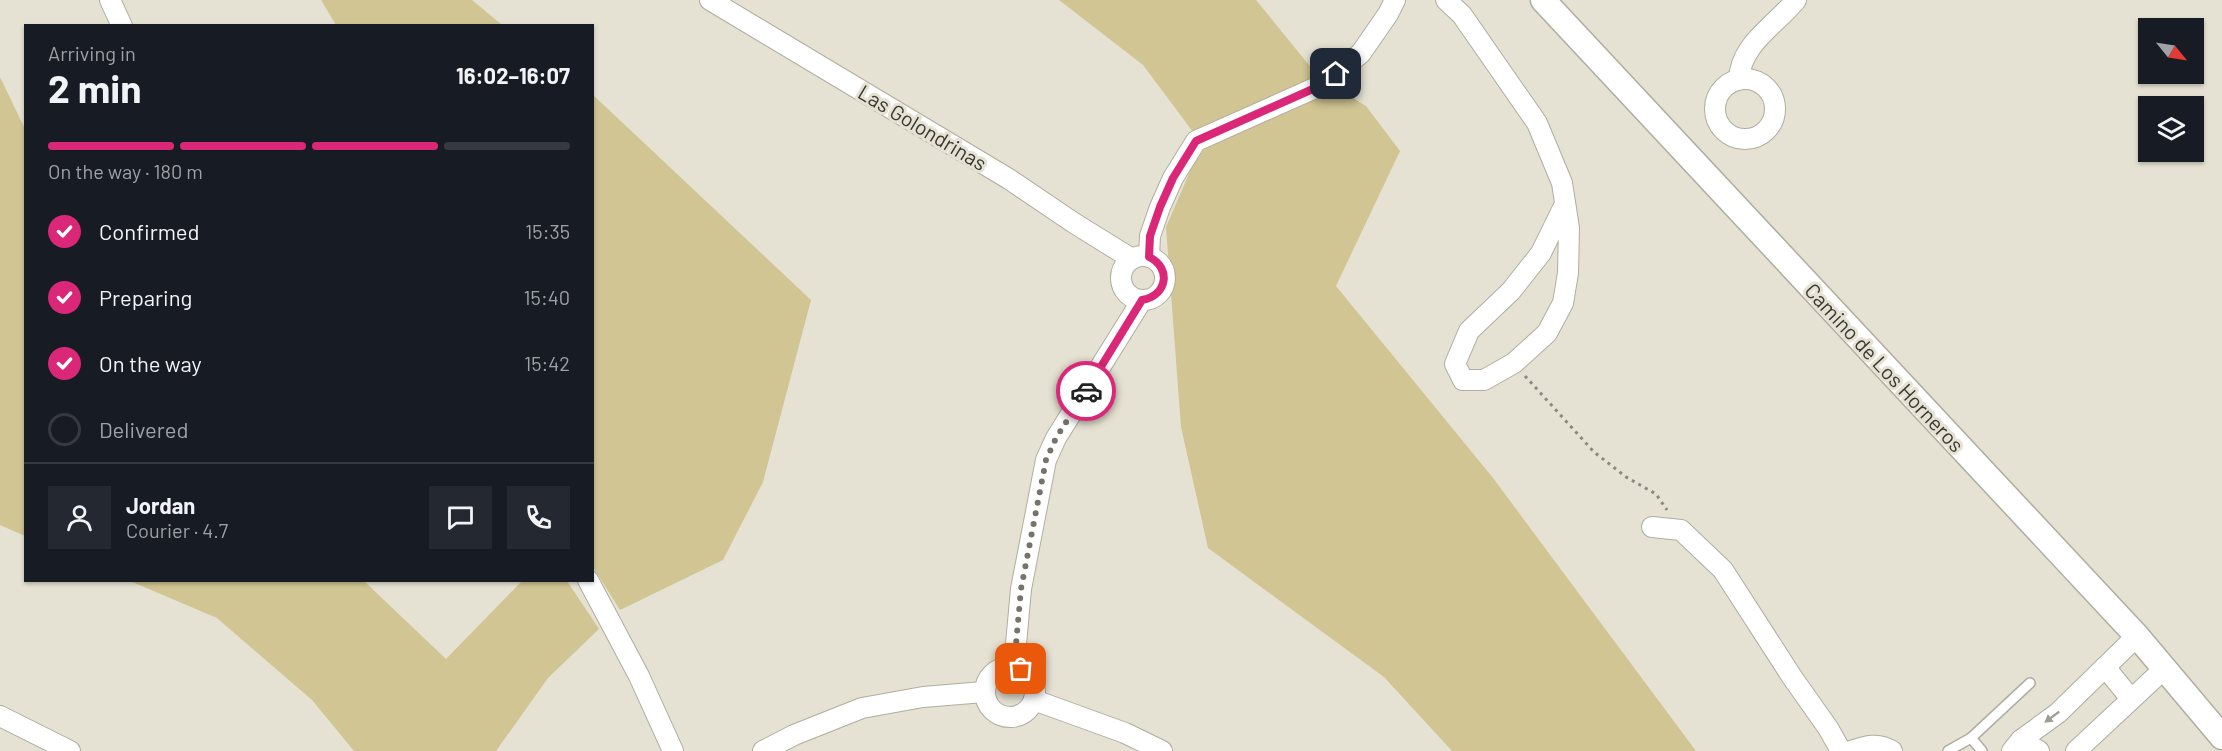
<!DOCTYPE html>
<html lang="en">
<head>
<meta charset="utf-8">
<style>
  :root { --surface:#171b24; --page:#242831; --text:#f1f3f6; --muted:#9ea1a6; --line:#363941; --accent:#db2777 }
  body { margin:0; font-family:Barlow,sans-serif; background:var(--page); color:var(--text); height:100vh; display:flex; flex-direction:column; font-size:22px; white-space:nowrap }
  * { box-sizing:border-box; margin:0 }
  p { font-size:20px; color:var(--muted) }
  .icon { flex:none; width:33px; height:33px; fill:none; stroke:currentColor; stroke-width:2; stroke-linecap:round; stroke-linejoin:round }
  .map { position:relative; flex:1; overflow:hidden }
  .panel { position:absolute; left:24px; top:24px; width:570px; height:558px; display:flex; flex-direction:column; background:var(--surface); border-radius:0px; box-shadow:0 2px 4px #0004 }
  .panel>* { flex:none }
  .needle { width:39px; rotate:120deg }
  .controls { position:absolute; left:2138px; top:18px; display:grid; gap:12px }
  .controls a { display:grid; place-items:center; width:66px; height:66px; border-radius:0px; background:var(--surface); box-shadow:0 2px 4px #0004; font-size:30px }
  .pin { position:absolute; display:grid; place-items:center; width:51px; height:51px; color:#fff; margin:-26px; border-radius:12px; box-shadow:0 3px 9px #0006 }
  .courier { position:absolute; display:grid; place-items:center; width:60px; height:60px; margin:-30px; border:4px solid #db2777; border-radius:50%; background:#fff; color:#222; box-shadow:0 2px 8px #0007 }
  .headline em { font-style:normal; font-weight:700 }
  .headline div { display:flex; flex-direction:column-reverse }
  .headline { display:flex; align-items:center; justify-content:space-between; height:102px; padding:0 24px }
  h1 { font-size:39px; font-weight:700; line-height:45px }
  .bar { display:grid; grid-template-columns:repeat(4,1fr); gap:9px 6px; align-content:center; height:72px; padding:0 24px }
  .bar i { height:8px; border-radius:4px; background:var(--line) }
  .bar .selected { background:var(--accent) }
  .bar p { grid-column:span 4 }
  .line { display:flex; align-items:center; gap:15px; padding:0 24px; border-top:2px solid var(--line) }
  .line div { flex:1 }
  .round { display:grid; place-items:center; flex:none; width:63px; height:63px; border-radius:0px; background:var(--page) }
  ol { padding:0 24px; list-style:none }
  li { display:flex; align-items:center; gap:18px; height:66px }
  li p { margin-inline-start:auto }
  li .icon { padding:6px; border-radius:50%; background:var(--accent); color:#fff; stroke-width:4 }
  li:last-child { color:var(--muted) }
  li i { width:33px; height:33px; border:3px solid var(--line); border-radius:50% }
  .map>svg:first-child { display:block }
  .green { fill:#d0c593 }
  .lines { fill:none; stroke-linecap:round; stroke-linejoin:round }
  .service-casing { stroke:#b0ad9e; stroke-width:12 }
  .minor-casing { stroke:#b0ad9e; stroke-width:22 }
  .tertiary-casing { stroke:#b0ad9e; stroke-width:27 }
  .path { stroke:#8b897f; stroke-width:3; stroke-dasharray:3 4.5; stroke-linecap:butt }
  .service { stroke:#fff; stroke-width:9 }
  .minor { stroke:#fff; stroke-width:20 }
  .tertiary { stroke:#fff; stroke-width:24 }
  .oneway { fill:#9c9c98 }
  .done { stroke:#76746a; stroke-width:6; stroke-dasharray:0 10.8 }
  .route { stroke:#db2777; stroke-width:8 }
  .labels { text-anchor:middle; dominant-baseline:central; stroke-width:6; stroke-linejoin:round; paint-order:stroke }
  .street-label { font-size:21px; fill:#393832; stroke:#e6e2d3 }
</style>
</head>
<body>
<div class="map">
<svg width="2222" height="751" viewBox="0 0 2222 751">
  <rect width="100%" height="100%" fill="#e6e2d3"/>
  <g class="green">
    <polygon points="321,0 472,0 502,25 336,25"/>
    <polygon points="1059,0 1256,0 1318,76 1366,106 1400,151 1336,286 1493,478 1696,751 1452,751 1384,677 1208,548 1181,427 1166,227 1191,169 1205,148 1143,65"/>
    <polygon points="0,77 25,129 25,536 0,525"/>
    <polygon points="592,94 811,300 763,482 723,560 620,610 593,567"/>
    <polygon points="130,581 364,581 446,659 522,581 567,581 599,629 548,678 496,751 354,751 312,700 217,618"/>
  </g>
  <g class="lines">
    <g class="service-casing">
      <g id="service">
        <polyline points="1971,738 1982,751"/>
        <polyline points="1948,751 1971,738 2030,683"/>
      </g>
    </g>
    <g class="minor-casing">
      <g id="minor">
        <polyline points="110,0 122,26"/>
        <polyline points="710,0 1009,179 1074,223 1132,259"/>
        <polyline points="1446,0 1462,15 1537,123 1562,183 1569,228 1568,273 1563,303 1547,333 1514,363 1484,380 1463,380 1455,364 1469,331 1511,291 1541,253 1565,204"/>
        <circle cx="1745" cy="109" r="30"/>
        <path d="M 1739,80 C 1740,44 1776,25 1796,0"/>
        <circle cx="1143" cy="278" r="22"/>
        <polyline points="1149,257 1150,236 1160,207 1173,178 1196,141 1324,84 1361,53 1388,14 1395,0"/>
        <polyline points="1652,527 1681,530 1723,570 1792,677 1828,728 1841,751"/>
        <polyline points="588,580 639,676 673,751"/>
        <polyline points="1014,666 1021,589 1046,460 1056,438 1142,300"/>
        <circle cx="1010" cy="692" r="25"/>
        <polyline points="2105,667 2131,699"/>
        <polyline points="1034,700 1125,733 1162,751"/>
        <polyline points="0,716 70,751"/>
        <polyline points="2021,740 2039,751"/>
        <polyline points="763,751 794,735 862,708 923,697 984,692"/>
        <path d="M 1851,751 C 1866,746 1878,742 1892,751"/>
        <polyline points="2012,751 2021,740 2058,713 2137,636"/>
        <polyline points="2076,751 2165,668"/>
      </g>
    </g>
    <g class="tertiary-casing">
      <polyline id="tertiary" points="1543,0 2137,636 2222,737"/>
    </g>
    <polyline class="path" points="1525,376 1594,452 1626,477 1656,494 1667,510"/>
    <use href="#service" class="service"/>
    <use href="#minor" class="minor"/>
    <use href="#tertiary" class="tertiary"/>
  </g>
  <defs><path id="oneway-solid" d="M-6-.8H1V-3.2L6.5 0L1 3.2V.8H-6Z" transform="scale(1.5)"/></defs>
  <use class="oneway" href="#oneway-solid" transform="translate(2052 717) rotate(143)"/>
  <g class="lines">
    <polyline class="done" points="1021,669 1014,666 1021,589 1046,460 1056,438 1086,391"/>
    <path class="route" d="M 1086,391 L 1142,300 C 1167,296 1172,268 1149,257 L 1150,236 L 1160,207 L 1173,178 L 1196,141 L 1324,84 L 1336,74"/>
  </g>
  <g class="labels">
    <g class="street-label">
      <text transform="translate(923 127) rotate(31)">Las Golondrinas</text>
      <text transform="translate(1885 367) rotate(47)">Camino de Los Horneros</text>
    </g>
  </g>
</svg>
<div class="controls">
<a><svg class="needle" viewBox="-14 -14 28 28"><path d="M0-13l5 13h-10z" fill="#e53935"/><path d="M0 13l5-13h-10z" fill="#9ea1a6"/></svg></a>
<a><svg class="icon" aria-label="layers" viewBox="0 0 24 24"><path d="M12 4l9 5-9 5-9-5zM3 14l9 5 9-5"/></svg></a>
</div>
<div class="pin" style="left:1021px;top:669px;background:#ea580c"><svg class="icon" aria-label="bag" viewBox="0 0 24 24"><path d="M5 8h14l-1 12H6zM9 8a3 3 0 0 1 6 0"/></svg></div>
<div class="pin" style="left:1336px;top:74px;background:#1f2937"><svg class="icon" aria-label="home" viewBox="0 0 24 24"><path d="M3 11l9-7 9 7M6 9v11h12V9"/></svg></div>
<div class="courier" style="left:1086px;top:391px"><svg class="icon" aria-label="car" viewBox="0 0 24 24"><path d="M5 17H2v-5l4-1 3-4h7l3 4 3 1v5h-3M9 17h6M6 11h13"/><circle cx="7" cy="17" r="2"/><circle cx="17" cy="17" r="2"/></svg></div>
<section class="panel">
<div class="headline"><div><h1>2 min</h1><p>Arriving in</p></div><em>16:02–16:07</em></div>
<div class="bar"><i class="selected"></i><i class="selected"></i><i class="selected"></i><i></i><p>On the way · 180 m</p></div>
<ol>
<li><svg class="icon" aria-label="check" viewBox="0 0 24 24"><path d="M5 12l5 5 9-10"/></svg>Confirmed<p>15:35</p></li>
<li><svg class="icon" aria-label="check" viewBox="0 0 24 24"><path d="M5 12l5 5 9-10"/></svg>Preparing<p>15:40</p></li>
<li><svg class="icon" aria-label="check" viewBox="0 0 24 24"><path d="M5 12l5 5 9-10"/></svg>On the way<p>15:42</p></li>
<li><i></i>Delivered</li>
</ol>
<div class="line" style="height:108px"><a class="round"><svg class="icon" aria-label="person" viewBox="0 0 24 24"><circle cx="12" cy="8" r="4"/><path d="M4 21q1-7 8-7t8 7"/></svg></a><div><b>Jordan</b><p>Courier · 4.7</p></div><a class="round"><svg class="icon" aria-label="chat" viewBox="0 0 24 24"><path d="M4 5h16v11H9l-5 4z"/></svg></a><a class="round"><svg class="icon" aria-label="phone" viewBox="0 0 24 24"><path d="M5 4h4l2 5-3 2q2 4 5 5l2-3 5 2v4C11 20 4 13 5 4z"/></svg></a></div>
</section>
</div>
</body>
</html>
